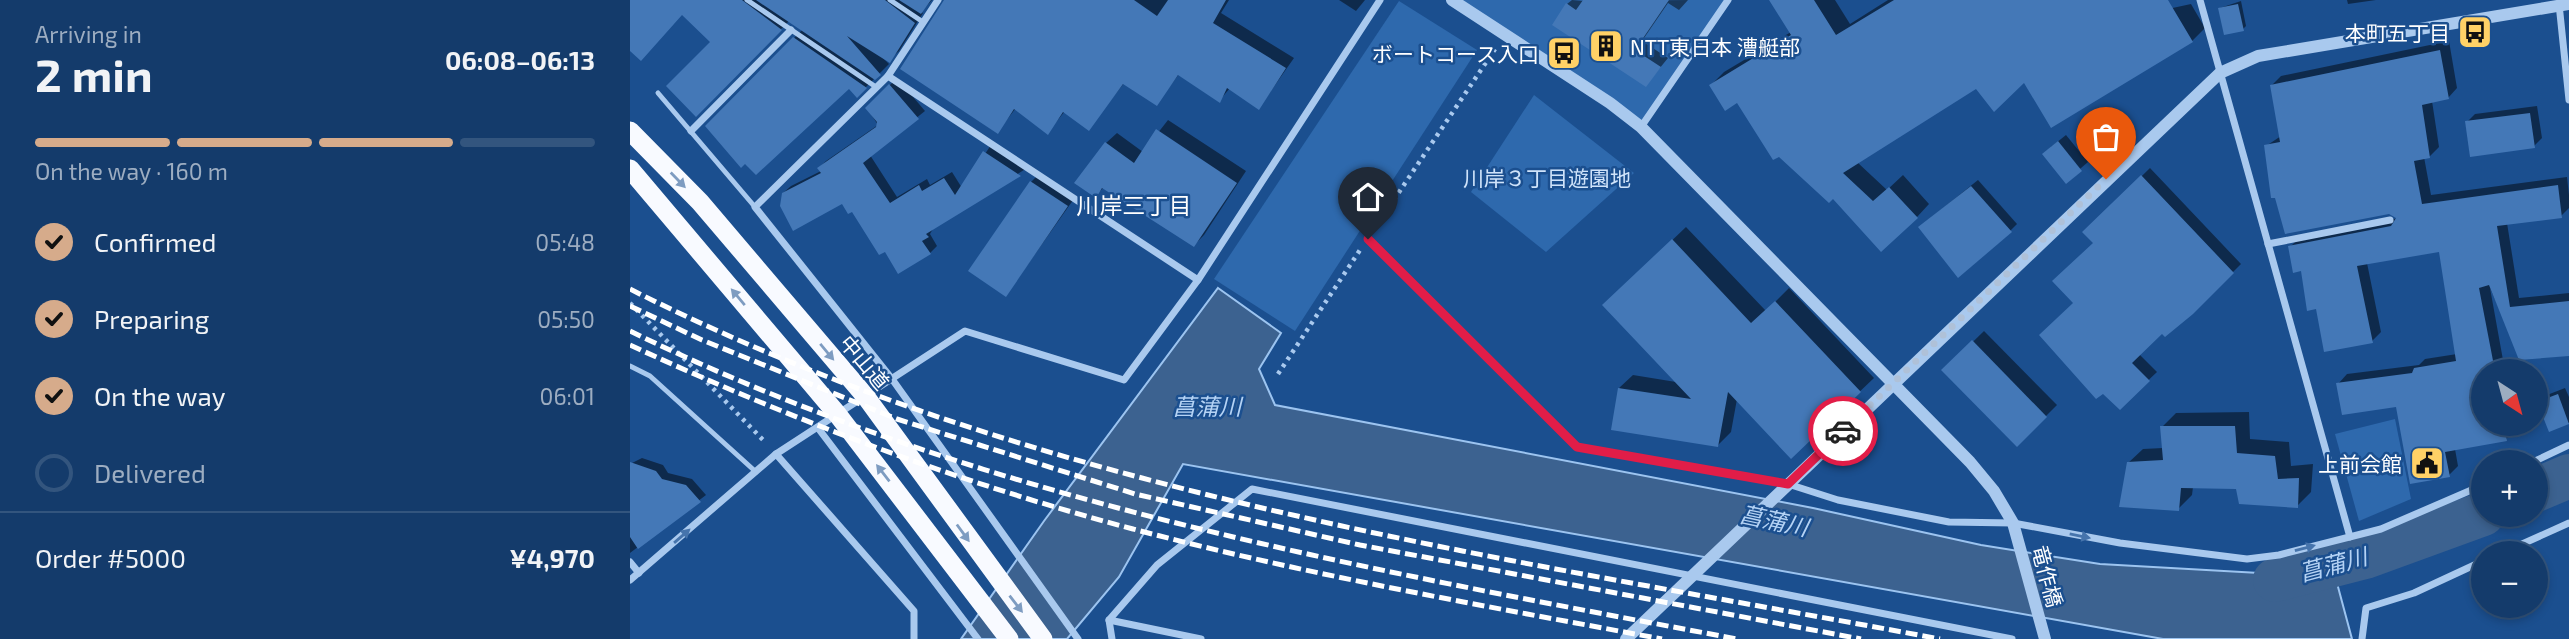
<!DOCTYPE html>
<html lang="en">
<head>
<meta charset="utf-8">
<style>
  :root { --surface:#143b6b; --page:#1d4271; --text:#f1f3f6; --muted:#9dadc1; --line:#33557e; --accent:#d6ab8b }
  body { margin:0; font-family:"Exo 2","Noto Sans JP",sans-serif; background:var(--page); color:var(--text); height:100vh; display:flex; flex-direction:column; font-size:26px; white-space:nowrap }
  * { box-sizing:border-box; margin:0 }
  p { font-size:23px; color:var(--muted) }
  .icon { flex:none; width:38px; height:38px; fill:none; stroke:currentColor; stroke-width:2; stroke-linecap:round; stroke-linejoin:round }
  .map { position:relative; flex:1; overflow:hidden }
  .details { display:flex; flex-direction:column; background:var(--surface); width:630px }
  .details>* { flex:none }
  .needle { width:46px; rotate:144deg }
  .fabs { position:absolute; left:1841px; top:359px; display:grid; gap:14px }
  .fabs a { display:grid; place-items:center; width:77px; height:77px; border-radius:50%; background:var(--surface); box-shadow:0 4px 10px #0003,0 0 0 2px var(--line); font-size:35px }
  .pin { position:absolute; display:grid; place-items:center; width:60px; height:60px; color:#fff; margin:-72px -30px; border-radius:50% 50% 50% 0; rotate:-45deg; box-shadow:0 0 7px #0007 }
  .pin .icon { rotate:45deg }
  .courier { position:absolute; display:grid; place-items:center; width:70px; height:70px; margin:-35px; border:5px solid #e11d48; border-radius:50%; background:#fff; color:#222; box-shadow:0 2px 9px #0007 }
  .headline em { font-style:normal; font-weight:700 }
  .headline div { display:flex; flex-direction:column-reverse }
  .headline { display:flex; align-items:center; justify-content:space-between; height:119px; padding:0 35px }
  h1 { font-size:46px; font-weight:700; line-height:52px }
  .bar { display:grid; grid-template-columns:repeat(4,1fr); gap:10px 7px; align-content:center; height:84px; padding:0 35px }
  .bar i { height:9px; border-radius:5px; background:var(--line) }
  .bar .selected { background:var(--accent) }
  .bar p { grid-column:span 4 }
  .line { display:flex; align-items:center; gap:18px; padding:0 35px; border-top:2px solid var(--line) }
  .line div { flex:1 }
  ol { padding:0 35px; list-style:none }
  li { display:flex; align-items:center; gap:21px; height:77px }
  li p { margin-inline-start:auto }
  li .icon { padding:7px; border-radius:50%; background:var(--accent); color:#111; stroke-width:4 }
  li:last-child { color:var(--muted) }
  li i { width:38px; height:38px; border:4px solid var(--line); border-radius:50% }
  main { display:flex; flex:1; min-height:0 }
  .map>svg:first-child { display:block }
  .green { fill:#2e69ad }
  .water { fill:#3c6290; stroke:#9cc4f0; stroke-width:2 }
  .shadow { fill:#0007 }
  .lines { fill:none; stroke-linecap:round; stroke-linejoin:round }
  .river { stroke:#3c6290; stroke-width:44 }
  .building { fill:#4478b7 }
  .path { stroke:#a9c9ee; stroke-width:4.5; stroke-dasharray:3.5 5; stroke-linecap:butt }
  .service { stroke:#a9c9ee; stroke-width:5 }
  .minor { stroke:#a9c9ee; stroke-width:7 }
  .tertiary { stroke:#a9c9ee; stroke-width:12 }
  .trunk { stroke:#f8faff; stroke-width:19 }
  .rail { stroke:#fff; stroke-width:5; stroke-dasharray:12 5; stroke-linecap:butt }
  .oneway { fill:#7e9cc1 }
  .oneway2 { fill:#4674ac }
  .done { stroke:#afc1d8; stroke-width:7; stroke-dasharray:0 12.6 }
  .route { stroke:#e11d48; stroke-width:9 }
  .labels { text-anchor:middle; dominant-baseline:central; stroke-width:5; stroke-linejoin:round; paint-order:stroke }
  .poi-label { font-size:21px; fill:#fff; stroke:#1b4f8f; text-anchor:end }
  .park-label { font-size:21px; fill:#cfe3fa; stroke:#1b4f8f }
  .street-label { font-size:21px; fill:#fff; stroke:#1b4f8f }
  .neighbourhood-label { font-size:23px; fill:#fff; stroke:#1b4f8f }
  .water-label { font-size:23px; font-style:italic; fill:#b5d3f5; stroke:#1b4f8f }
</style>
</head>
<body>
<main>
<section class="details">
<div class="headline"><div><h1>2 min</h1><p>Arriving in</p></div><em>06:08–06:13</em></div>
<div class="bar"><i class="selected"></i><i class="selected"></i><i class="selected"></i><i></i><p>On the way · 160 m</p></div>
<ol>
<li><svg class="icon" aria-label="check" viewBox="0 0 24 24"><path d="M5 12l5 5 9-10"/></svg>Confirmed<p>05:48</p></li>
<li><svg class="icon" aria-label="check" viewBox="0 0 24 24"><path d="M5 12l5 5 9-10"/></svg>Preparing<p>05:50</p></li>
<li><svg class="icon" aria-label="check" viewBox="0 0 24 24"><path d="M5 12l5 5 9-10"/></svg>On the way<p>06:01</p></li>
<li><i></i>Delivered</li>
</ol>
<div class="line" style="height:91px"><div>Order #5000</div><b>¥4,970</b></div>
</section>
<div class="map">
<svg width="1939" height="639" viewBox="0 0 1939 639">
  <rect width="100%" height="100%" fill="#1b4f8f"/>
  <g class="green">
    <polygon points="816,0 1098,0 1011,127"/>
    <polygon points="769,1 847,50 665,331 584,279"/>
    <polygon points="904,95 1004,173 916,252 841,192"/>
    <polygon points="1765,419 1781,499 1729,521 1705,434"/>
  </g>
  <polygon class="water" points="588,288 651,333 629,369 645,405 1183,508 1351,545 1470,564 1647,574 1700,557 1722,639 1533,639 553,464 489,577 437,639 331,639 414,521"/>
  <g class="shadow">
    <polygon points="0,0 302,0 291,12 293,13 269,51 259,60 252,57 259,64 227,96 219,87 77,126 173,29 160,20 66,115 82,42 53,13 0,48"/>
    <polygon points="315,0 599,0 591,13 664,58 629,108 600,88 589,101 549,74 527,103 494,83 459,128 435,111 418,132 386,108 368,131"/>
    <polygon points="709,0 735,0 726,11"/>
    <polygon points="942,0 954,1 1058,0 1049,10 1038,3 1012,41 1038,58 1016,85 937,4"/>
    <polygon points="1142,0 1205,0 1220,24 1258,0 1493,0 1487,20 1561,4 1575,28 1562,41 1395,80 1347,87 1227,162 1257,190 1273,175 1299,204 1287,217 1203,197 1108,101 1081,85 1094,72 1161,32"/>
    <polygon points="1717,0 1746,0 1718,4"/>
    <polygon points="1611,1 1616,26 1613,29 1590,8"/>
    <polygon points="1819,41 1827,88 1818,98 1802,101 1809,147 1800,156 1794,157 1801,195 1937,177 1939,195 1939,208 1931,216 1877,223 1889,298 1939,293 1939,355 1891,358 1860,288 1875,371 1853,371 1853,424 1885,424 1886,430 1876,439 1825,449 1828,466 1819,475 1768,405 1708,384 1717,374 1789,365 1795,359 1827,354 1810,250 1737,263 1751,332 1742,341 1687,307 1673,269 1660,247 1669,238 1769,218 1636,146 1651,136 1642,85 1651,76"/>
    <polygon points="267,78 295,111 240,155 267,197 297,179 300,185 322,172 332,188 361,145 397,168 304,227 300,234 307,246 300,253 255,250 223,209 212,202 153,193 161,186 191,171 189,168 196,161 248,125 237,108"/>
    <polygon points="1907,106 1912,138 1904,146 1837,122 1845,114"/>
    <polygon points="538,120 616,171 574,235 564,245 474,187 466,195 476,143 487,133 513,152"/>
    <polygon points="1436,135 1458,162 1436,181 1421,147"/>
    <polygon points="1520,168 1611,264 1562,313 1532,331 1509,354 1527,372 1490,407 1445,303 1466,242 1455,232"/>
    <polygon points="410,173 446,196 376,295 401,182"/>
    <polygon points="1348,180 1387,224 1380,231 1297,221"/>
    <polygon points="1056,227 1136,311 1159,288 1244,378 1161,457 1107,399 1101,432 1088,445 989,388 1003,375 1046,382 988,292"/>
    <polygon points="1354,331 1427,405 1387,445 1314,370"/>
    <polygon points="1935,388 1939,397 1939,423 1920,430 1909,403 1917,395"/>
    <polygon points="1619,412 1620,439 1659,442 1661,466 1683,464 1681,492 1667,506 1608,487 1563,487 1562,495 1548,509 1498,463 1513,449 1533,448 1532,427 1546,413"/>
    <polygon points="12,458 33,465 38,473 62,479 76,495 0,553 0,464"/>
  </g>
  <g class="lines">
    <g class="river">
      <polyline points="1906,490 1939,476"/>
      <polyline points="1645,580 1735,557 1853,514"/>
    </g>
  </g>
  <g class="building">
    <polygon points="0,0 112,0 152,30 66,117 36,86 80,42 52,15 11,61 0,51"/>
    <polygon points="126,0 255,0 285,23 260,63 217,36 251,75 245,80"/>
    <polygon points="269,0 301,0 291,14"/>
    <polygon points="314,0 504,0 527,16 538,0 596,0 583,23 656,68 629,110 597,88 590,103 548,75 527,106 493,84 459,131 433,112 418,135 384,109 368,134 270,69"/>
    <polygon points="953,0 1039,0 1005,50 1031,67 1016,87 922,25 936,3 946,10"/>
    <polygon points="1139,0 1184,0 1206,35 1264,0 1538,0 1563,42 1421,128 1394,83 1364,112 1346,89 1213,173 1243,201 1259,187 1288,218 1251,252 1203,199 1199,203 1149,157 1143,160 1107,103 1095,111 1079,85 1161,35"/>
    <polygon points="1608,4 1614,31 1594,35 1588,8"/>
    <polygon points="163,37 237,88 227,98 219,89 126,175 115,164 111,168 75,126"/>
    <polygon points="1810,50 1819,99 1792,105 1800,158 1784,161 1792,204 1928,185 1932,218 1867,226 1880,307 1939,301 1939,356 1889,360 1859,285 1849,288 1865,371 1853,371 1853,424 1874,424 1877,441 1815,452 1820,477 1780,484 1766,407 1712,415 1706,383 1782,373 1784,368 1826,361 1809,252 1727,266 1743,343 1694,352 1686,309 1677,311 1671,271 1663,273 1658,246 1761,226 1766,218 1759,214 1655,234 1645,198 1641,198 1634,145 1650,142 1640,85"/>
    <polygon points="259,84 289,119 233,163 260,203 289,185 292,191 314,178 325,195 353,151 391,176 296,234 299,237 292,241 301,254 268,274 255,252 249,255 222,212 218,214 212,204 163,231 150,206 152,193 191,173 187,168 246,127 247,122 235,108"/>
    <polygon points="1900,113 1905,148 1840,157 1835,121"/>
    <polygon points="526,129 607,183 564,247 472,188 466,198 444,183 475,142 504,163"/>
    <polygon points="1428,141 1452,171 1436,184 1412,154"/>
    <polygon points="1511,175 1604,273 1563,314 1535,337 1532,334 1502,363 1520,381 1490,410 1473,394 1466,399 1409,335 1443,303 1422,281 1463,243 1452,232"/>
    <polygon points="400,181 438,206 376,297 338,271"/>
    <polygon points="1341,186 1382,232 1328,278 1288,227"/>
    <polygon points="1042,239 1121,323 1145,301 1231,392 1161,459 1098,392 1088,447 981,430 988,388 1061,399 972,305"/>
    <polygon points="1342,340 1417,417 1387,447 1311,370"/>
    <polygon points="1928,394 1939,424 1919,432 1907,402"/>
    <polygon points="1530,426 1605,426 1607,453 1645,456 1648,479 1669,478 1668,508 1609,504 1606,489 1551,488 1549,511 1489,507 1497,462 1533,460"/>
    <polygon points="0,462 26,471 32,479 56,485 71,502 8,549 0,537"/>
  </g>
  <g class="lines">
    <g class="path">
      <polyline points="745,228 865,49"/>
      <polyline points="0,303 136,443"/>
      <polyline points="648,374 730,250"/>
    </g>
    <g class="service">
      <polyline points="117,0 246,87"/>
      <polyline points="260,0 293,22"/>
      <polyline points="28,93 125,207"/>
      <polyline points="0,366 20,376 126,472"/>
    </g>
    <g class="minor">
      <polyline points="308,0 258,76 125,207 262,379 448,639"/>
      <polyline points="1570,0 1720,537"/>
      <polyline points="1929,4 1939,100"/>
      <polyline points="258,76 568,280"/>
      <polyline points="1011,127 1098,0"/>
      <polyline points="61,131 161,30"/>
      <polyline points="738,239 947,447 1158,484 1208,500 1319,522 1383,523 1490,543 1617,559 1649,555 1751,529 1853,485"/>
      <polyline points="1638,244 1760,220"/>
      <polyline points="188,428 348,639"/>
      <polyline points="146,454 284,611 284,639"/>
      <polyline points="1903,462 1939,445"/>
      <polyline points="1872,553 1939,523"/>
      <polyline points="0,562 9,573"/>
      <polyline points="0,580 146,454 335,331 494,380 568,280 750,0"/>
      <polyline points="479,620 571,639"/>
      <polyline points="482,639 479,620 527,565 622,489 1382,639"/>
      <polyline points="1732,639 1736,608 1784,593 1853,561"/>
    </g>
    <g class="tertiary">
      <polyline points="822,0 980,103 1011,127 1340,462 1364,491 1383,523 1415,639"/>
      <polyline points="996,639 1590,73 1628,56 1939,4"/>
    </g>
    <g class="trunk">
      <polyline points="0,131 70,202 236,397 413,639"/>
      <polyline points="0,169 208,415 379,639"/>
    </g>
    <g class="rail">
      <path d="M 0,289 C 407,495 867,556 1310,639"/>
      <polyline points="0,306 72,340 267,419 505,494 730,545 1231,639"/>
      <path d="M 0,331 C 348,501 730,568 1107,639"/>
      <path d="M 0,345 C 162,420 330,483 503,529 C 677,575 855,606 1032,639"/>
    </g>
  </g>
  <defs><path id="oneway-solid" d="M-6-.8H1V-3.2L6.5 0L1 3.2V.8H-6Z" transform="scale(1.75)"/></defs>
  <g class="oneway">
    <use href="#oneway-solid" transform="translate(48 180) rotate(46)"/>
    <use href="#oneway-solid" transform="translate(108 297) rotate(-130)"/>
    <use href="#oneway-solid" transform="translate(197 352) rotate(50)"/>
    <use href="#oneway-solid" transform="translate(253 473) rotate(-128)"/>
    <use href="#oneway-solid" transform="translate(333 533) rotate(54)"/>
    <use href="#oneway-solid" transform="translate(386 604) rotate(52)"/>
  </g>
  <g class="oneway2">
    <use href="#oneway-solid" transform="translate(52 536) rotate(-41)"/>
    <use href="#oneway-solid" transform="translate(1450 536) rotate(11)"/>
    <use href="#oneway-solid" transform="translate(1675 548) rotate(-15)"/>
  </g>
  <g class="lines">
    <polyline class="done" points="1213,431 1476,179"/>
    <polyline class="route" points="738,239 947,447 1158,484 1213,431"/>
  </g>
  <defs>
    <g id="bus-square" transform="scale(1.75)"><rect x="-9" y="-9" width="18" height="18" rx="4" fill="#ffd166" stroke="#1b4f8f"/><path d="M-5-6H5V4H4V6H2V4H-2V6H-4V4H-5ZM-3.5-4V0h7V-4ZM-3.5 1.2v1.5H-2V1.2ZM2 1.2v1.5H3.5V1.2Z" fill="#111"/></g>
    <g id="building-square" transform="scale(1.75)"><rect x="-9" y="-9" width="18" height="18" rx="4" fill="#ffd166" stroke="#1b4f8f"/><path d="M-4-6H4V6H1V3H-1V6H-4ZM-2.5-4.3h1.7v1.8h-1.7ZM.8-4.3h1.7v1.8H.8ZM-2.5-1h1.7V.8h-1.7ZM.8-1h1.7V.8H.8Z" fill="#111"/></g>
    <g id="civic-square" transform="scale(1.75)"><rect x="-9" y="-9" width="18" height="18" rx="4" fill="#ffd166" stroke="#1b4f8f"/><path d="M-.6-6.5H3V-4.5H.6V-3L4-1V1h2V6H-6V1h2V-1L-.6-3ZM-1.2 2.5V6h2.4V2.5Z" fill="#111"/></g>
  </defs>
  <g fill-rule="evenodd">
    <use href="#bus-square" x="1845" y="32"/>
    <use href="#building-square" x="976" y="46"/>
    <use href="#bus-square" x="934" y="53"/>
    <use href="#civic-square" x="1797" y="463"/>
  </g>
  <g class="labels">
    <g class="poi-label">
      <text x="1820" y="32">本町五丁目</text>
      <text x="1000" y="46" text-anchor="start">NTT東日本 漕艇部</text>
      <text x="909" y="53">ボートコース入口</text>
      <text x="1772" y="463">上前会館</text>
    </g>
    <g class="park-label">
      <text x="917" y="177">川岸３丁目遊園地</text>
    </g>
    <g class="street-label">
      <text transform="translate(235 362) rotate(50)">中山道</text>
      <text transform="translate(1418 576) rotate(75)">竜作橋</text>
    </g>
    <g class="neighbourhood-label">
      <text x="504" y="205">川岸三丁目</text>
    </g>
    <g class="water-label">
      <text x="577" y="406">菖蒲川</text>
      <text transform="translate(1144 520) rotate(12)">菖蒲川</text>
      <text transform="translate(1703 564) rotate(-15)">菖蒲川</text>
    </g>
  </g>
</svg>
<div class="fabs">
<a><svg class="needle" viewBox="-14 -14 28 28"><path d="M0-13l5 13h-10z" fill="#e53935"/><path d="M0 13l5-13h-10z" fill="#9dadc1"/></svg></a>
<a>+</a>
<a>−</a>
</div>
<div class="pin" style="left:1476px;top:179px;background:#ea580c"><svg class="icon" aria-label="bag" viewBox="0 0 24 24"><path d="M5 8h14l-1 12H6zM9 8a3 3 0 0 1 6 0"/></svg></div>
<div class="pin" style="left:738px;top:239px;background:#1f2937"><svg class="icon" aria-label="home" viewBox="0 0 24 24"><path d="M3 11l9-7 9 7M6 9v11h12V9"/></svg></div>
<div class="courier" style="left:1213px;top:431px"><svg class="icon" aria-label="car" viewBox="0 0 24 24"><path d="M5 17H2v-5l4-1 3-4h7l3 4 3 1v5h-3M9 17h6M6 11h13"/><circle cx="7" cy="17" r="2"/><circle cx="17" cy="17" r="2"/></svg></div>
</div>
</main>
</body>
</html>
